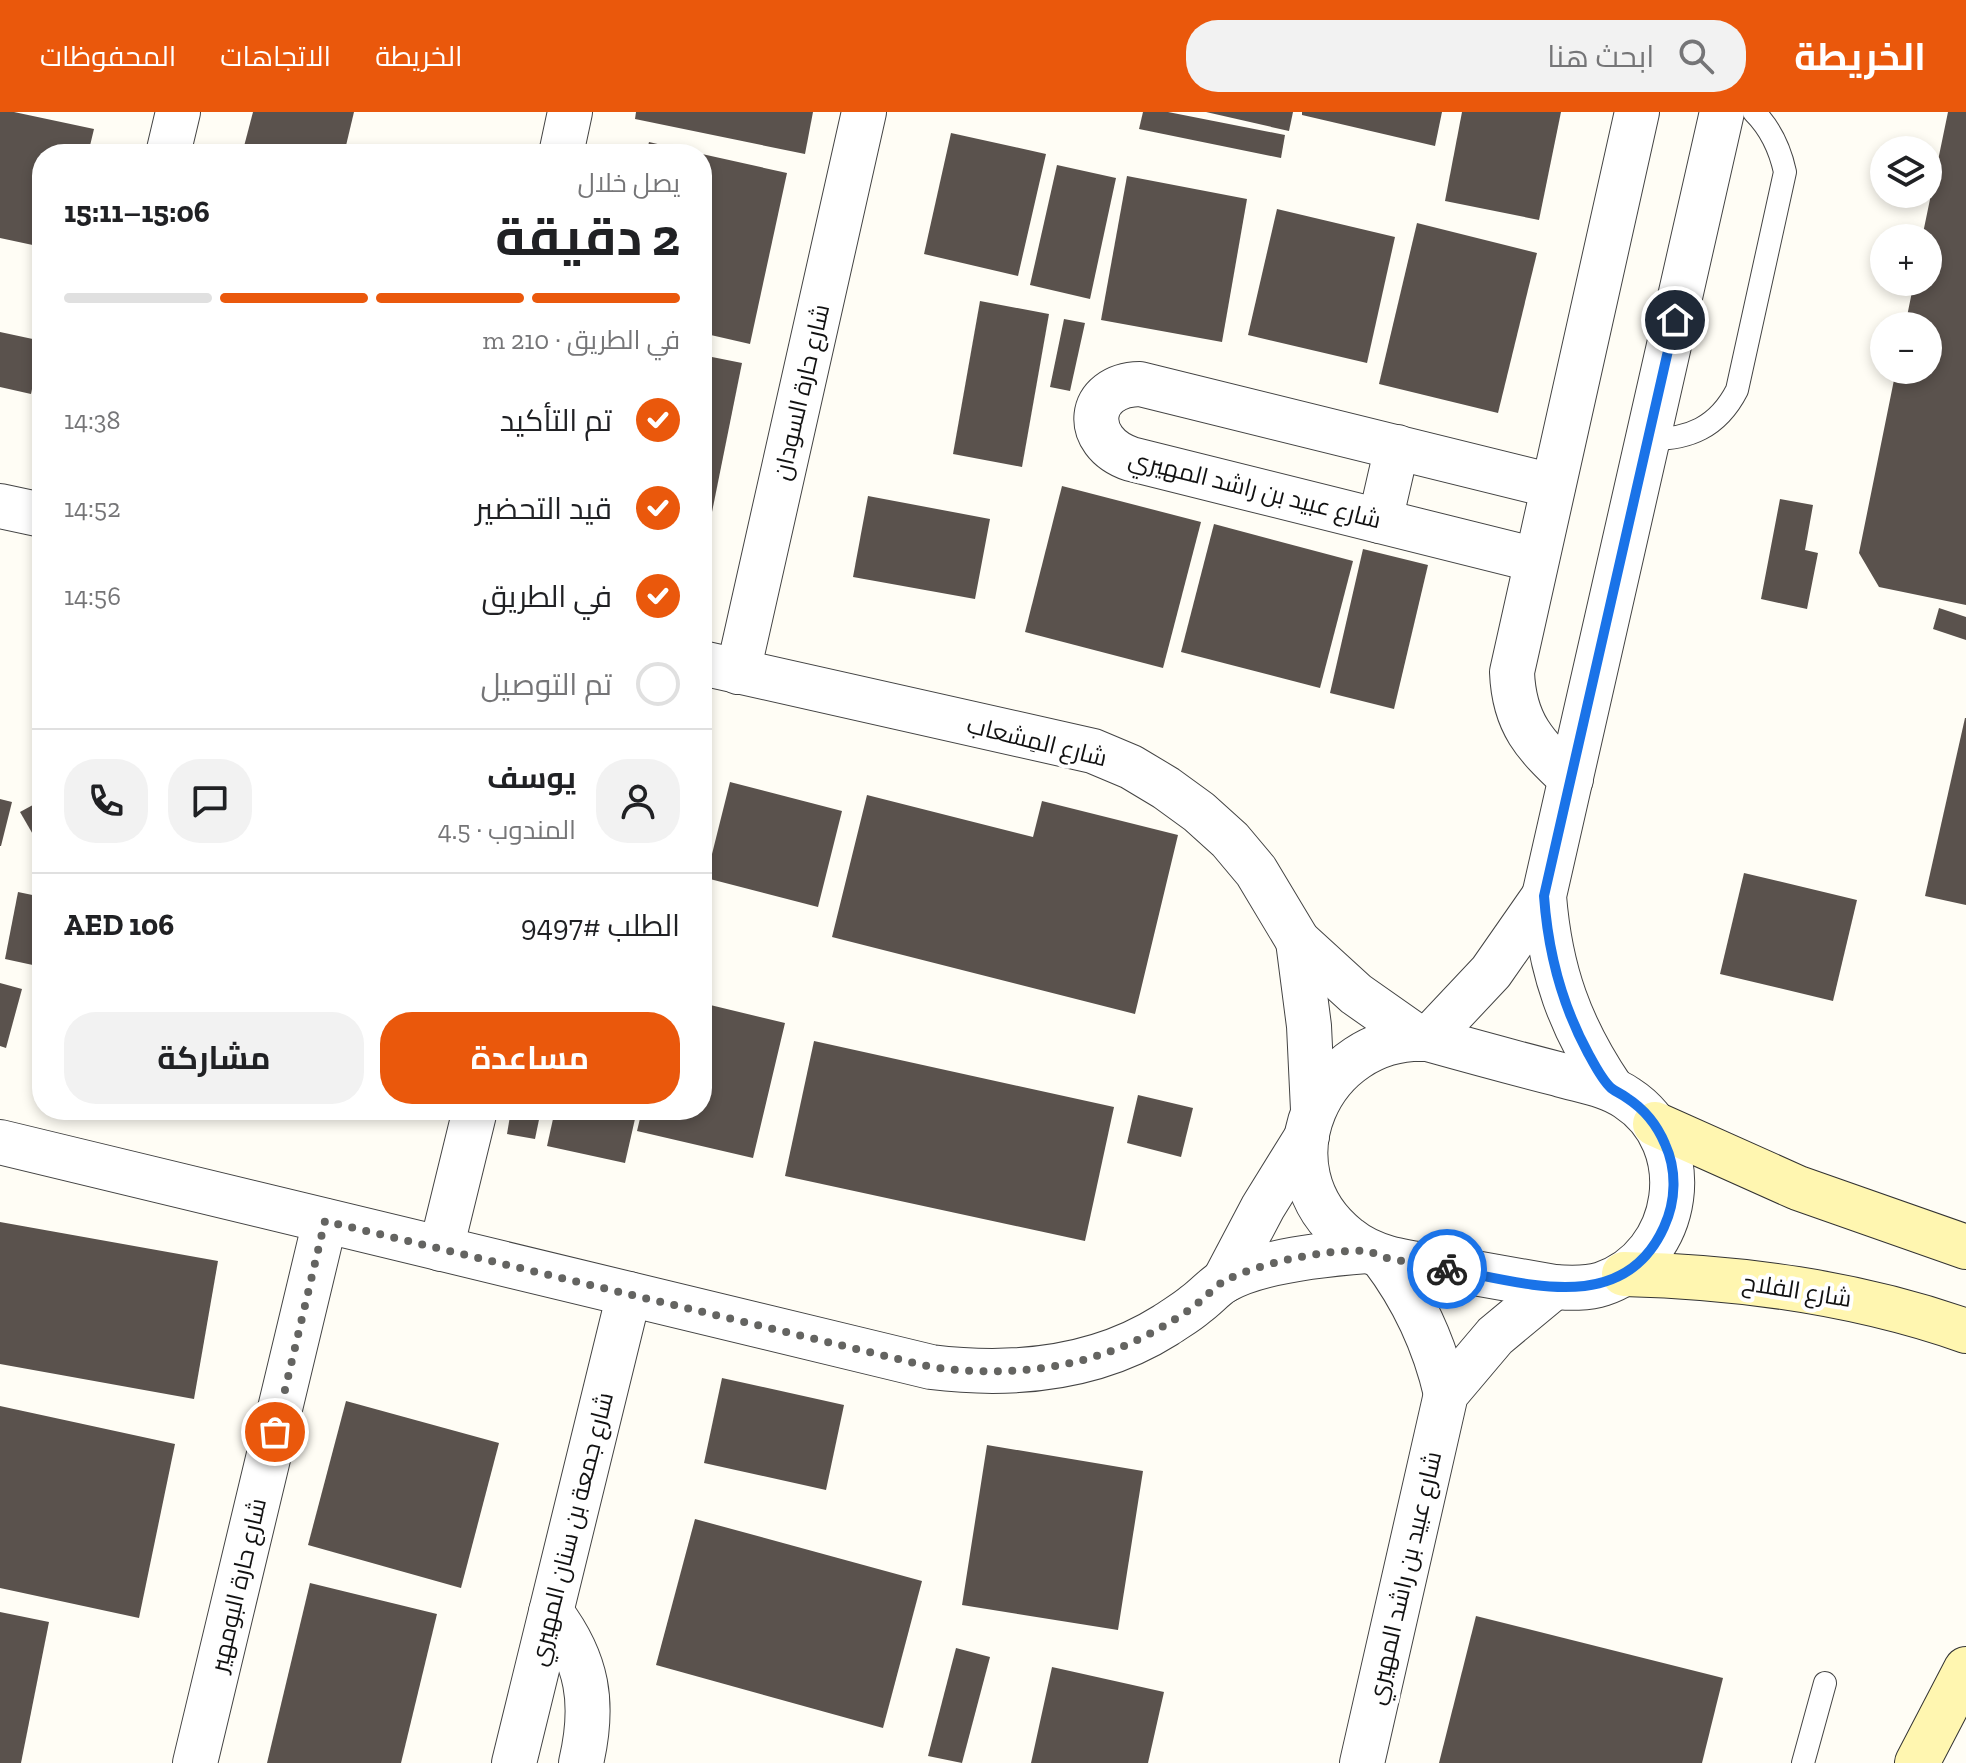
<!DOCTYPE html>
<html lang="ar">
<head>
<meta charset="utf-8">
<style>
  :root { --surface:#fff; --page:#f2f2f2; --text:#202124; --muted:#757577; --line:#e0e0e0; --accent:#ea580c }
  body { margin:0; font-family:"Zilla Slab",Cairo,serif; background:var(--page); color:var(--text); direction:rtl; height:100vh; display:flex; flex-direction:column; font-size:30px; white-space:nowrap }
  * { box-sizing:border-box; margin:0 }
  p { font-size:26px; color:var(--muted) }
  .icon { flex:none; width:44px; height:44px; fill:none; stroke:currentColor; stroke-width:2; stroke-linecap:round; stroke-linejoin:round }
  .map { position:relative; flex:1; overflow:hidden; direction:ltr }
  .sheet { position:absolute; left:32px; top:32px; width:680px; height:976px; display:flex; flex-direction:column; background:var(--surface); border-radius:32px; box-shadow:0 4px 12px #0003; direction:rtl }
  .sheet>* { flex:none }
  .controls { position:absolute; left:1870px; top:24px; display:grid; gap:16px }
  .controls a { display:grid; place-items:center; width:72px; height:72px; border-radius:50%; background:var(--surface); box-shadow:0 4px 12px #0003; font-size:40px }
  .pin { position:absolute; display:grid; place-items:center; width:68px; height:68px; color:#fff; margin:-34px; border:4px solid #fff; border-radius:50%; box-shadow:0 2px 8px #0007 }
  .courier { position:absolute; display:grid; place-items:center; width:80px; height:80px; margin:-40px; border:6px solid #1a73e8; border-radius:50%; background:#fff; color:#222; box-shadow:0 2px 10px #0007 }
  .overview em { font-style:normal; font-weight:700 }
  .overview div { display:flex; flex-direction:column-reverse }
  .overview { display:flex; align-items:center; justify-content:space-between; height:136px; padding:0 32px }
  h1 { font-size:52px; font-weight:700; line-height:60px }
  .bar { display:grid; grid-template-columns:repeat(4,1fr); gap:12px 8px; align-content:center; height:96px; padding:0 32px }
  .bar i { height:10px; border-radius:6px; background:var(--line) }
  .bar .current { background:var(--accent) }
  .bar p { grid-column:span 4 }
  .line { display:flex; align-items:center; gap:20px; padding:0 32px; border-top:2px solid var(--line) }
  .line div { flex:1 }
  .round { display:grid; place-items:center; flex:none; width:84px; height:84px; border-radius:32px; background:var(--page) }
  ol { padding:0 32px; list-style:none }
  li { display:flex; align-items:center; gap:24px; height:88px }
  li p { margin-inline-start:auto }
  li .icon { padding:8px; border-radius:50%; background:var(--accent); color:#fff; stroke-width:4 }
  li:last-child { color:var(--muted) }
  li i { width:44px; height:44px; border:4px solid var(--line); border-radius:50% }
  .cta { display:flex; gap:16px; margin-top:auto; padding:16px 32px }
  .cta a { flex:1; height:92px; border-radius:32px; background:var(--accent); color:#fff; font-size:32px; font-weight:700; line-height:92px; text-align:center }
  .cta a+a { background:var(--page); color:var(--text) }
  header { display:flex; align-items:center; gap:48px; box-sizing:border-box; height:112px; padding:0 40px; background:var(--accent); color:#fff }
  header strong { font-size:38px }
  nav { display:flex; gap:44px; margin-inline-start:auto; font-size:28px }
  .search { width:560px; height:72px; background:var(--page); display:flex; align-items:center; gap:20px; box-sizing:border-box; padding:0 28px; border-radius:32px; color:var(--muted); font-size:30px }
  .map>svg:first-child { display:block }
  .building { fill:#5a524d }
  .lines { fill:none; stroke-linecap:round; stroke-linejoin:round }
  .service-casing { stroke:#444; stroke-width:24 }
  .minor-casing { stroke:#444; stroke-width:46 }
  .secondary-casing { stroke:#333; stroke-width:46 }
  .service { stroke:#fff; stroke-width:22 }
  .minor { stroke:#fff; stroke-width:44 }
  .secondary { stroke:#fff6b0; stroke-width:44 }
  .done { stroke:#646461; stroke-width:8; stroke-dasharray:0 14.4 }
  .route { stroke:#1a73e8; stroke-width:10 }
  .labels { text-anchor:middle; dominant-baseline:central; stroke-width:8; stroke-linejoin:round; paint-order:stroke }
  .street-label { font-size:24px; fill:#111; stroke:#fff }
</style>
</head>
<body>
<header>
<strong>الخريطة</strong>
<div class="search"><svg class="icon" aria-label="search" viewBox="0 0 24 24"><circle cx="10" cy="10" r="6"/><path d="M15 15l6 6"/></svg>ابحث هنا</div>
<nav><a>الخريطة</a><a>الاتجاهات</a><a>المحفوظات</a></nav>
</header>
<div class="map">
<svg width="1966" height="1651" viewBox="0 0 1966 1651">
  <rect width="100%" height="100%" fill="#fffdf5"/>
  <g class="building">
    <polygon points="0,0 14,0 94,17 88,42 42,42 42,135 0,126"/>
    <polygon points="253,0 354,0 344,42 242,42"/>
    <polygon points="636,0 813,0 805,42 635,7"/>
    <polygon points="1143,0 1168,0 1285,23 1281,46 1139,17"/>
    <polygon points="1206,0 1293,0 1289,19"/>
    <polygon points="1302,0 1442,0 1435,34 1302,3"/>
    <polygon points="1462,0 1561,0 1539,108 1445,89"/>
    <polygon points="1948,0 1966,0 1966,493 1879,475 1859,441 1896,258 1928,258 1928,214 1905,214 1914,170 1928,170 1928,126 1922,126"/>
    <polygon points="951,21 1046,42 1018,164 924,142"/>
    <polygon points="649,30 696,41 696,42 646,42"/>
    <polygon points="702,42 787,61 750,232 702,221"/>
    <polygon points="1057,53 1116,66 1090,187 1030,173"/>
    <polygon points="1127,64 1247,87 1222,230 1101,208"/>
    <polygon points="1277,97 1395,125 1367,251 1248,223"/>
    <polygon points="1417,111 1537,141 1498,301 1379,272"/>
    <polygon points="980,189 1049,202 1022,355 953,342"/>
    <polygon points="1064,207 1085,211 1070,279 1050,275"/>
    <polygon points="0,220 42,229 31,282 0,275"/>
    <polygon points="702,243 742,251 709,415 702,414"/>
    <polygon points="1062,374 1201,410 1163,556 1025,520"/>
    <polygon points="868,384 990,407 975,487 853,465"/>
    <polygon points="1780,387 1813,393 1805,438 1818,441 1807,497 1761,487"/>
    <polygon points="1214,412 1353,449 1320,576 1181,540"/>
    <polygon points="1363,437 1428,453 1394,597 1330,581"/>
    <polygon points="1939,496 1966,505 1966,528 1933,517"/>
    <polygon points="1965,606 1966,606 1966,793 1925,784"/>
    <polygon points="730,670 842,699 818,795 706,766"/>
    <polygon points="867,683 1033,725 1042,689 1178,723 1135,902 832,825"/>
    <polygon points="0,687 12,690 1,734 0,734"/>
    <polygon points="42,688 42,738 20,700"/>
    <polygon points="1744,761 1857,788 1833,889 1720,862"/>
    <polygon points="18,780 42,785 42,855 5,847"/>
    <polygon points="0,871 22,877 6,936 0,934"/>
    <polygon points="702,891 785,911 753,1046 637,1019 642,998 702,998"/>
    <polygon points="814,929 1114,995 1085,1129 785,1064"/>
    <polygon points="1138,983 1193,996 1181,1045 1127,1031"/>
    <polygon points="342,998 368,998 366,1005"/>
    <polygon points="511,998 541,998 535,1027 507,1022"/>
    <polygon points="555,998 637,998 625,1051 547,1034"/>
    <polygon points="0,1110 218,1149 194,1287 0,1252"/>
    <polygon points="722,1266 844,1293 826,1378 704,1351"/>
    <polygon points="346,1289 499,1331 461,1476 308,1433"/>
    <polygon points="0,1294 175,1332 139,1506 0,1476"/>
    <polygon points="987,1333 1143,1359 1118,1518 962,1493"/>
    <polygon points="695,1407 922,1469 883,1616 656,1553"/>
    <polygon points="310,1471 437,1502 401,1651 267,1651"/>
    <polygon points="0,1500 49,1510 21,1651 0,1651"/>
    <polygon points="1476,1504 1723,1566 1702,1651 1439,1651"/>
    <polygon points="956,1536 990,1545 962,1651 928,1644"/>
    <polygon points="1052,1555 1164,1580 1148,1651 1031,1651"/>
  </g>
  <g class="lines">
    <g class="service-casing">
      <g id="service">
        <path d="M 1648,327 C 1689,328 1718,315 1737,278 L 1785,60 C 1780,37 1771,17 1754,0"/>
        <polyline points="1803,1651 1825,1571"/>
      </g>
    </g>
    <g class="minor-casing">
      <g id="minor">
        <polyline points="168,42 178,0"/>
        <polyline points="561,42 570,0"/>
        <polyline points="0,394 42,403"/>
        <polyline points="1380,409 1397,335"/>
        <path d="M 1536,448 L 1131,347 C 1081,330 1086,273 1140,272 L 1553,374"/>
        <polyline points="702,551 1093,639 1131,655 1166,676 1199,700 1230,728 1256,759 1298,829 1356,882 1420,927"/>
        <polyline points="738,560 864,0"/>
        <path d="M 1571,667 C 1535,633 1514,612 1512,560 L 1637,0"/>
        <polyline points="1298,829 1309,914 1313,998"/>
        <path d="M 1428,927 C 1471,939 1515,951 1558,962 C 1581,969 1607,972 1627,986 C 1698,1032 1682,1145 1602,1172 C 1587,1177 1570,1176 1554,1175 C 1520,1169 1486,1163 1452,1157 C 1416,1151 1377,1150 1348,1126 C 1260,1057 1319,921 1428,927 Z"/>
        <polyline points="1428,927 1491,860 1544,784"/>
        <path d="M 1612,977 C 1570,915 1550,859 1544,784 L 1722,0"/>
        <path d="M 0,1030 L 931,1255 C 1013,1265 1095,1258 1166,1213 C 1176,1206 1187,1200 1196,1192 C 1206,1185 1214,1175 1224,1169 C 1259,1149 1327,1142 1367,1139"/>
        <polyline points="441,1137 475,998"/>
        <path d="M 1382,1145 C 1414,1187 1434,1230 1446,1282"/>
        <polyline points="1224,1169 1263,1095 1307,1024"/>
        <path d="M 551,1500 C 588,1549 595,1591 581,1651"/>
        <polyline points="195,1651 325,1109"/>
        <polyline points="514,1651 629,1182"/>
        <polyline points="1362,1651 1446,1282 1495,1224 1554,1175"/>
      </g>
    </g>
    <g class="secondary-casing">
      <g id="secondary">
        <polyline points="1655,1012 1798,1076 1966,1135"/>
        <path d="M 1624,1162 C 1741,1165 1855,1180 1966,1219"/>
        <polyline points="1917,1651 1966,1557"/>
      </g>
    </g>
    <use href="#service" class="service"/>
    <use href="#minor" class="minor"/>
    <use href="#secondary" class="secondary"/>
  </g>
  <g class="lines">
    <path class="done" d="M 275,1320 L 325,1109 L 931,1255 C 1013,1266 1090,1257 1162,1215 C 1174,1208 1187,1200 1198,1191 C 1207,1184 1216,1173 1226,1168 C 1261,1151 1325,1137 1364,1139 C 1372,1139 1379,1144 1387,1146 C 1407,1150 1427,1153 1447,1157"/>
    <path class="route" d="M 1447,1157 C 1523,1170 1623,1206 1664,1115 C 1676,1089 1677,1058 1665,1032 C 1657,1013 1644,997 1627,986 C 1622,982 1616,980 1611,976 C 1602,968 1594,952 1588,941 C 1561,891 1548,840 1544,784 L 1675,208"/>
  </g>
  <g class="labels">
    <g class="street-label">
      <text transform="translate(801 280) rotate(-77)">شارع حارة السودان</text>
      <text transform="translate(1255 377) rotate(14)">شارع عبيد بن راشد المهيري</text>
      <text transform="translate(1037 629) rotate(14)">شارع المِشعاب</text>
      <text transform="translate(1797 1178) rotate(9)">شارع الفلاح</text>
      <text transform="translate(571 1417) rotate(-76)">شارع جمعة بن سنان المهيري</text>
      <text transform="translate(1404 1466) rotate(-77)">شارع عبيد بن راشد المهيري</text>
      <text transform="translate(238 1473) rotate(-77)">شارع حارة البومهير</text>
    </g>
  </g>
</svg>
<div class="controls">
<a><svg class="icon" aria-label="layers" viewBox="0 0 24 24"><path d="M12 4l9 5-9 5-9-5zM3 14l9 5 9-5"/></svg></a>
<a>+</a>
<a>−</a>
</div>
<div class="pin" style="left:275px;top:1320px;background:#ea580c"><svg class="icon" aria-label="bag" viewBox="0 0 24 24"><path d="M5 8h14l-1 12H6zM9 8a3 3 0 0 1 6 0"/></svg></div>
<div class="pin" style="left:1675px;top:208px;background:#1f2937"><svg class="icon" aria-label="home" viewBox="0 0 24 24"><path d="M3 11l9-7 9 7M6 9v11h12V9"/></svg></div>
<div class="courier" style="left:1447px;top:1157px"><svg class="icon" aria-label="bike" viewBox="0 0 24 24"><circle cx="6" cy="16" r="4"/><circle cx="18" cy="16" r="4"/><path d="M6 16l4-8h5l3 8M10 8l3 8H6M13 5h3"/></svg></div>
<section class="sheet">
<div class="overview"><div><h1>2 دقيقة</h1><p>يصل خلال</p></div><em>15:06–15:11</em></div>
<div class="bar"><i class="current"></i><i class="current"></i><i class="current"></i><i></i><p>في الطريق · 210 m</p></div>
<ol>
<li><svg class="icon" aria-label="check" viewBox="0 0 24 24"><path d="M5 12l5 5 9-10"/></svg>تم التأكيد<p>14:38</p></li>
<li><svg class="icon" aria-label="check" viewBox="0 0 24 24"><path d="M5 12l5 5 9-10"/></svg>قيد التحضير<p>14:52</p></li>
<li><svg class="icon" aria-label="check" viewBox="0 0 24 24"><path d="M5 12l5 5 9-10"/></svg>في الطريق<p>14:56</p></li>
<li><i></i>تم التوصيل</li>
</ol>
<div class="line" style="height:144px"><a class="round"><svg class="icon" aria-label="person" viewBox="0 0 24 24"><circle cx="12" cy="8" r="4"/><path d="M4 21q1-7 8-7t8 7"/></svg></a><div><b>يوسف</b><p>المندوب · 4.5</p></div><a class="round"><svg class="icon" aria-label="chat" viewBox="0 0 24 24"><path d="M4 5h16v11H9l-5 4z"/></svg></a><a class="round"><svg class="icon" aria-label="phone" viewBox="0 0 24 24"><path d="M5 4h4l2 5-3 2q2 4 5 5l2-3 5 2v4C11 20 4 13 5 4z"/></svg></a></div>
<div class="line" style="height:104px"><div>الطلب #9497</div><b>AED 106</b></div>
<div class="cta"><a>مساعدة</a><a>مشاركة</a></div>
</section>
</div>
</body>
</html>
